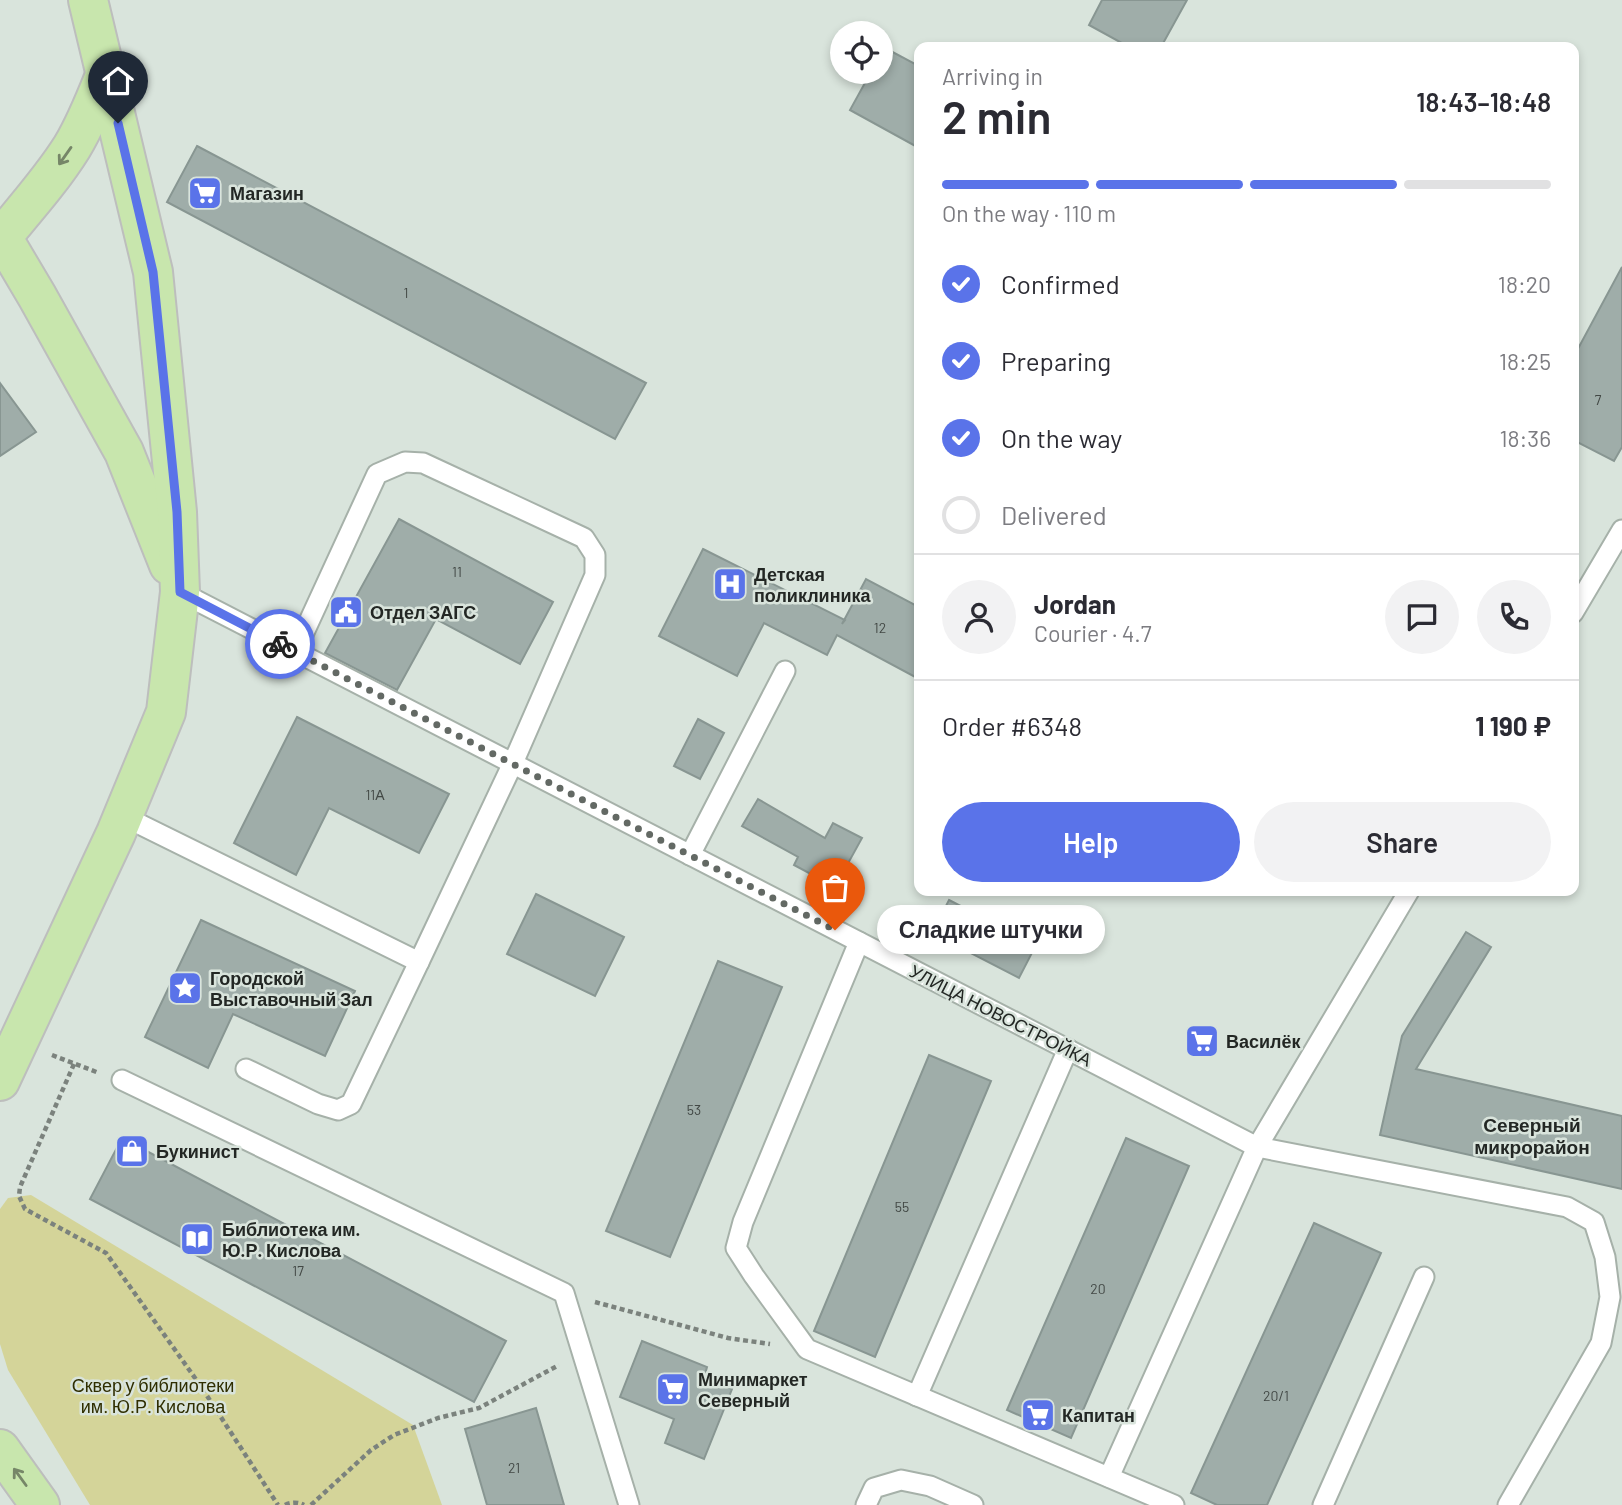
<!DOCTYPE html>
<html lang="en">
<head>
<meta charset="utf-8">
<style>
  :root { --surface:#fff; --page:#f2f2f3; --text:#2b2b33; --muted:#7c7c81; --line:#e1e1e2; --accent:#5a73e9 }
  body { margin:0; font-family:Barlow,sans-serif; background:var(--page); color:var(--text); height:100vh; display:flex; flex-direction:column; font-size:26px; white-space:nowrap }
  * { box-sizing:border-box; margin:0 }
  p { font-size:23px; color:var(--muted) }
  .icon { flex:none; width:38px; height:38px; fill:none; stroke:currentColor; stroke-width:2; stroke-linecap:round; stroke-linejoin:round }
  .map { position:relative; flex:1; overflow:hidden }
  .sheet { position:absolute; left:914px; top:42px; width:665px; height:854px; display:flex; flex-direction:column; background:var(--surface); border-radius:14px; box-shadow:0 4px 10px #0003 }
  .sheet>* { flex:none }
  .fabs { position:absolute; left:830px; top:21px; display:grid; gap:14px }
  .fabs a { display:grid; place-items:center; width:63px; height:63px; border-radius:50%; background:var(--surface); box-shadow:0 4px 10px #0003; font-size:35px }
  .pin { position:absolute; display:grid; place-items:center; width:60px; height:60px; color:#fff; margin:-72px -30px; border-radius:50% 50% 50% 0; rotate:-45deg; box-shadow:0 0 7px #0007 }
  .pin .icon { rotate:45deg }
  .courier { position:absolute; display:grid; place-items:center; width:70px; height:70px; margin:-35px; border:5px solid #5a73e9; border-radius:50%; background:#fff; color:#222; box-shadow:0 2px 9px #0007 }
  .bubble { position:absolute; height:49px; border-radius:24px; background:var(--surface); box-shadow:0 4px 10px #0003; font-size:23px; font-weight:600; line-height:49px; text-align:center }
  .summary em { font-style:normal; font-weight:600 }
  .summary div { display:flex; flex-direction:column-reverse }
  .summary { display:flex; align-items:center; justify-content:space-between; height:119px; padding:0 28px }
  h1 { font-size:46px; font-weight:600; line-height:52px }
  .bar { display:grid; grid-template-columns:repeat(4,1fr); gap:10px 7px; align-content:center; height:84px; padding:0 28px }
  .bar i { height:9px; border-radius:5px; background:var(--line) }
  .bar .selected { background:var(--accent) }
  .bar p { grid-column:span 4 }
  .line { display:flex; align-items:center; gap:18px; padding:0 28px; border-top:2px solid var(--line) }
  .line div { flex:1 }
  .round { display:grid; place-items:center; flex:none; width:74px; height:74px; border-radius:37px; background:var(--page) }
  ol { padding:0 28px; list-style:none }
  li { display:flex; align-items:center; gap:21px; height:77px }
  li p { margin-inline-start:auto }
  li .icon { padding:7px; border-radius:50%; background:var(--accent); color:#fff; stroke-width:4 }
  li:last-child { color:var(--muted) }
  li i { width:38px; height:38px; border:4px solid var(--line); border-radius:50% }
  .action { display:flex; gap:14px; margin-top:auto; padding:14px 28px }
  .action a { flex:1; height:80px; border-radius:42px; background:var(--accent); color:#fff; font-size:28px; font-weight:600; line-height:80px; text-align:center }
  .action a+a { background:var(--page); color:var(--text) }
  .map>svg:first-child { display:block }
  .green { fill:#d4d499 }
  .building { fill:#9fada9; stroke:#889692; stroke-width:2 }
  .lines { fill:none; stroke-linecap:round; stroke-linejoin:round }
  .lane-casing { stroke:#a6b1a9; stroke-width:23 }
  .primary-casing { stroke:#bdbebd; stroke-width:42 }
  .path { stroke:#7b827d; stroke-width:4.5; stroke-dasharray:5 3.5; stroke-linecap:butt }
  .lane { stroke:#fff; stroke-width:19 }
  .primary { stroke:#c8e6ad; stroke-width:38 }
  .oneway { stroke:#768668 }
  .done { stroke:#636964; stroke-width:7; stroke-dasharray:0 12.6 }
  .route { stroke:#5a73e9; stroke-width:9 }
  .labels { text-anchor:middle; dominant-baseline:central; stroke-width:5; stroke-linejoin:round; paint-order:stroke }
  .number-label { font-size:14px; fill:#424845 }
  .poi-label { font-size:18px; font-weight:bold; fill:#232724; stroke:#d9e4dc; text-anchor:start }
  .street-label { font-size:18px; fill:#232724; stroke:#d9e4dc }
  .park-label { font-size:18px; fill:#2f2e00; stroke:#d9e4dc }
  .neighbourhood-label { font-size:19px; font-weight:bold; fill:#232724; stroke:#d9e4dc }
</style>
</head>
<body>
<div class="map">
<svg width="1622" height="1505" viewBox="0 0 1622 1505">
  <rect width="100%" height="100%" fill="#d9e4dc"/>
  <polygon class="green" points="31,1195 413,1425 442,1505 90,1505 8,1370 0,1344 0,1209 8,1198"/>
  <g class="building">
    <polygon points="1102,0 1187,0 1161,47 1129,47 1089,25"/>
    <polygon points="885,48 919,66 919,148 850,110 871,72 880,72 880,56"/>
    <polygon points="197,146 646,383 615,439 167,202"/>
    <polygon points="1622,267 1622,447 1614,461 1573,440 1573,358"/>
    <polygon points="0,383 36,432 0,456"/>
    <polygon points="399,519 553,602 520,664 436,619 397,690 325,653"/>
    <polygon points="703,549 845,620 842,624 866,579 919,607 919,679 837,635 827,655 764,623 737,676 659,636"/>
    <polygon points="297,717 449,794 419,853 329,808 296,875 234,843"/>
    <polygon points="698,719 724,733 700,779 674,766"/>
    <polygon points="758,799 825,838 833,823 862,838 835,887 794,865 798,857 742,826"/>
    <polygon points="536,894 624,937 595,996 507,954"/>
    <polygon points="949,900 1036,945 1019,978 932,933"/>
    <polygon points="201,920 355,991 325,1056 233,1014 208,1068 145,1037"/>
    <polygon points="1466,932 1491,947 1416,1069 1622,1116 1622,1189 1380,1135 1402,1036"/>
    <polygon points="718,961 782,987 670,1257 606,1231"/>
    <polygon points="929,1055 991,1081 875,1357 814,1331"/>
    <polygon points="122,1138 506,1341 474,1402 90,1199"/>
    <polygon points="1126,1138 1189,1166 1071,1438 1007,1410"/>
    <polygon points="1314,1223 1381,1253 1267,1505 1217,1505 1191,1493"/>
    <polygon points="642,1341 707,1367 704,1378 732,1389 704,1459 665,1443 674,1419 620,1397"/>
    <polygon points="536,1408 564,1505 487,1505 465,1429"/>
  </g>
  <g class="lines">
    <g class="lane-casing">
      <g id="lane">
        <polyline points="180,592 1257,1147 1409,891"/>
        <polyline points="1573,613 1622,530"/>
        <polyline points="123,816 419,962 513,763 595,575 595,555 584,538 423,463 405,462 377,474 295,652"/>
        <polyline points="690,855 785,671"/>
        <polyline points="859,942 743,1222 736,1248 754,1276 807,1349 1174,1505"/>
        <polyline points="246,1069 318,1104 338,1110 351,1104 419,962"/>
        <polyline points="122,1080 564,1293 629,1505"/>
        <polyline points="917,1396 1068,1049"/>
        <polyline points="1109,1477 1257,1147 1567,1207 1594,1222 1605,1257 1610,1297 1601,1343 1508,1505"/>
        <polyline points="866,1505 874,1488 901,1480 930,1486 973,1505"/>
        <polyline points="1323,1505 1424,1277"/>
      </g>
    </g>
    <g class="primary-casing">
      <g id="primary">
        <path d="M 106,73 C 96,98 86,124 72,147 C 52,179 26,208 2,237 L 37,296 L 124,452 L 169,565"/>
        <polyline points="0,1081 116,833 166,712 180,592 177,512 153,272 88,0"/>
        <polyline points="0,1449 40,1505"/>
      </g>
    </g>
    <g class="path">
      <polyline points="52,1055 99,1073"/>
      <polyline points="74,1064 20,1187 19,1196 25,1209 106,1253 200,1385 278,1505"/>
      <polyline points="595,1302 728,1338 770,1344"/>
      <path d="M 285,1505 C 291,1502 298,1502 304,1505"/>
      <polyline points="311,1505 371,1450 394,1435 438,1418 479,1408 559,1365"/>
    </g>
    <use href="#lane" class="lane"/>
    <use href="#primary" class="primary"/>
  </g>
  <defs><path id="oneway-shaft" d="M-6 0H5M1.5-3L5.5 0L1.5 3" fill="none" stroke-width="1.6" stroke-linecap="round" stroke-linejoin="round" transform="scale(1.75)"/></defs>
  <g class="oneway">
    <use href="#oneway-shaft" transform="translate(65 156) rotate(125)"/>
    <use href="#oneway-shaft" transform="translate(20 1477) rotate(-126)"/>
  </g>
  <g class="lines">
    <polyline class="done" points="280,644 835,930"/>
    <polyline class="route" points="118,123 153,272 177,512 180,592 280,644"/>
  </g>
  <defs>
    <g id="supermarket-square" transform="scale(1.75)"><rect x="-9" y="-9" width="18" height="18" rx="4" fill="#5a73e9" stroke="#d9e4dc"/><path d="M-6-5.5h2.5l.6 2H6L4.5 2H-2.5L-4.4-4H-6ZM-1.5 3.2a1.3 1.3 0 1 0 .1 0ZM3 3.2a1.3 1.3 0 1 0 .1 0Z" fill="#fff"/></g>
    <g id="hospital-square" transform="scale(1.75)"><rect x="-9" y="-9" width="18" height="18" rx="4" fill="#5a73e9" stroke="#d9e4dc"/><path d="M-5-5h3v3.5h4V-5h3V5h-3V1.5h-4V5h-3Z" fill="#fff"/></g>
    <g id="civic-square" transform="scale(1.75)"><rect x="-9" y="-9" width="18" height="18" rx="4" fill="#5a73e9" stroke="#d9e4dc"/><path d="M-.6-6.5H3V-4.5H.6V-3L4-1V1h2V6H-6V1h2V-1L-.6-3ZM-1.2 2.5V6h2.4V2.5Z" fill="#fff"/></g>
    <g id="sight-square" transform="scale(1.75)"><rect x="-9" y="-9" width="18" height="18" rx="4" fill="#5a73e9" stroke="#d9e4dc"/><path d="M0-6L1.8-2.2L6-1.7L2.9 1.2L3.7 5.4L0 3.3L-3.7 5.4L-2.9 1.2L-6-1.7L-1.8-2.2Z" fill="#fff"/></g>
    <g id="shop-square" transform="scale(1.75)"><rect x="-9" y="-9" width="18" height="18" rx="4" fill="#5a73e9" stroke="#d9e4dc"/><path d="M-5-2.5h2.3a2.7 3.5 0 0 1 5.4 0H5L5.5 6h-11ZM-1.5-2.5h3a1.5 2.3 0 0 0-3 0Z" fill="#fff"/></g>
    <g id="library-square" transform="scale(1.75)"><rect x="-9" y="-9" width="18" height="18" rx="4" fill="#5a73e9" stroke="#d9e4dc"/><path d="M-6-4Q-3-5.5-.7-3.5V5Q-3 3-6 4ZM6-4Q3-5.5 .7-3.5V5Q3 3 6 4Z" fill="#fff"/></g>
  </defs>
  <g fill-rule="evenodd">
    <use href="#supermarket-square" x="205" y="193"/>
    <use href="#hospital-square" x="730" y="584"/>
    <use href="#civic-square" x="346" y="612"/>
    <use href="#sight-square" x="185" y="988"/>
    <use href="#supermarket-square" x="1202" y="1041"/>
    <use href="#shop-square" x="132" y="1151"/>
    <use href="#library-square" x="197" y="1239"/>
    <use href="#supermarket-square" x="673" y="1389"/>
    <use href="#supermarket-square" x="1038" y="1415"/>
  </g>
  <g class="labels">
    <g class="number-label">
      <text x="406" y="292">1</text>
      <text x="1598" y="399">7</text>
      <text x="457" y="571">11</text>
      <text x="880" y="627">12</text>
      <text x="375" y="794">11А</text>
      <text x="694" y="1109">53</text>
      <text x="902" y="1206">55</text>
      <text x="298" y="1270">17</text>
      <text x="1098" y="1288">20</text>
      <text x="1276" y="1395">20/1</text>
      <text x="514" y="1467">21</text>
    </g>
    <g class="poi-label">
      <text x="230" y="193">Магазин</text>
      <text x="754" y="574">Детская<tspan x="754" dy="21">поликлиника</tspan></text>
      <text x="370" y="612">Отдел ЗАГС</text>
      <text x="210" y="978">Городской<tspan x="210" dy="21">Выставочный Зал</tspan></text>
      <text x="1226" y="1041">Василёк</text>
      <text x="156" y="1151">Букинист</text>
      <text x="222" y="1229">Библиотека им.<tspan x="222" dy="21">Ю.Р. Кислова</tspan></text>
      <text x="698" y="1379">Минимаркет<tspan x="698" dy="21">Северный</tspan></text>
      <text x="1062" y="1415">Капитан</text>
    </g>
    <g class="street-label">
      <text transform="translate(1001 1015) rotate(27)">УЛИЦА НОВОСТРОЙКА</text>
    </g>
    <g class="park-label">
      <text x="153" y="1385">Сквер у библиотеки<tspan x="153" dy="21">им. Ю.Р. Кислова</tspan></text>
    </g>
    <g class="neighbourhood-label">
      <text x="1532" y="1124">Северный<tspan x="1532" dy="22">микрорайон</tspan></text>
    </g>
  </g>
</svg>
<div class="fabs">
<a><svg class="icon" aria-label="locate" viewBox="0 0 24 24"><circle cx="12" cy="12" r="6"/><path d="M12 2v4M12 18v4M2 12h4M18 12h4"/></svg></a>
</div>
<div class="pin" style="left:835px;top:930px;background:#ea580c"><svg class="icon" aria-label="bag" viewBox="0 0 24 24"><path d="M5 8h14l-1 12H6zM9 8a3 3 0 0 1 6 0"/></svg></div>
<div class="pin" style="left:118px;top:123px;background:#1f2937"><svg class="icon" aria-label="home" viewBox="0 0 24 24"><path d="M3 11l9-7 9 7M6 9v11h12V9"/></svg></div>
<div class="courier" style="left:280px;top:644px"><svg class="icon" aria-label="bike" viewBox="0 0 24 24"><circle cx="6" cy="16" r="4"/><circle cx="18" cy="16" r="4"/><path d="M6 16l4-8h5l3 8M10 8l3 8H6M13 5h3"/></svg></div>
<div class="bubble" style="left:877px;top:905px;width:228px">Сладкие штучки</div>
<section class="sheet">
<div class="summary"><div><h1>2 min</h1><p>Arriving in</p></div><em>18:43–18:48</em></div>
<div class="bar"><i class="selected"></i><i class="selected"></i><i class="selected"></i><i></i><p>On the way · 110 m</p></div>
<ol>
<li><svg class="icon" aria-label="check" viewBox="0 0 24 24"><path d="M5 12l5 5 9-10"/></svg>Confirmed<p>18:20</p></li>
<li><svg class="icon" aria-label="check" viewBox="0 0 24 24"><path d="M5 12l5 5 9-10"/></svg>Preparing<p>18:25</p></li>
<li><svg class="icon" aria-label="check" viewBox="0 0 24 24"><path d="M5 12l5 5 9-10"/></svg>On the way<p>18:36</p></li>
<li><i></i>Delivered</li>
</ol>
<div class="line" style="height:126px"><a class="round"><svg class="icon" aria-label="person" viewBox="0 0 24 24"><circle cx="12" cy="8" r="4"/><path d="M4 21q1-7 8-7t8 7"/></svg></a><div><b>Jordan</b><p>Courier · 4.7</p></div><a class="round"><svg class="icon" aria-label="chat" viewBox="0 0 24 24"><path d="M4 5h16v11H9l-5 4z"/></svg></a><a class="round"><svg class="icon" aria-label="phone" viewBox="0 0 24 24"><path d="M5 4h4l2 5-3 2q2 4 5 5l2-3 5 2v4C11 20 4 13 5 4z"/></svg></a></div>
<div class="line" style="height:91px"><div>Order #6348</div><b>1 190 ₽</b></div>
<div class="action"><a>Help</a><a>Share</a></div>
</section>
</div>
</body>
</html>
